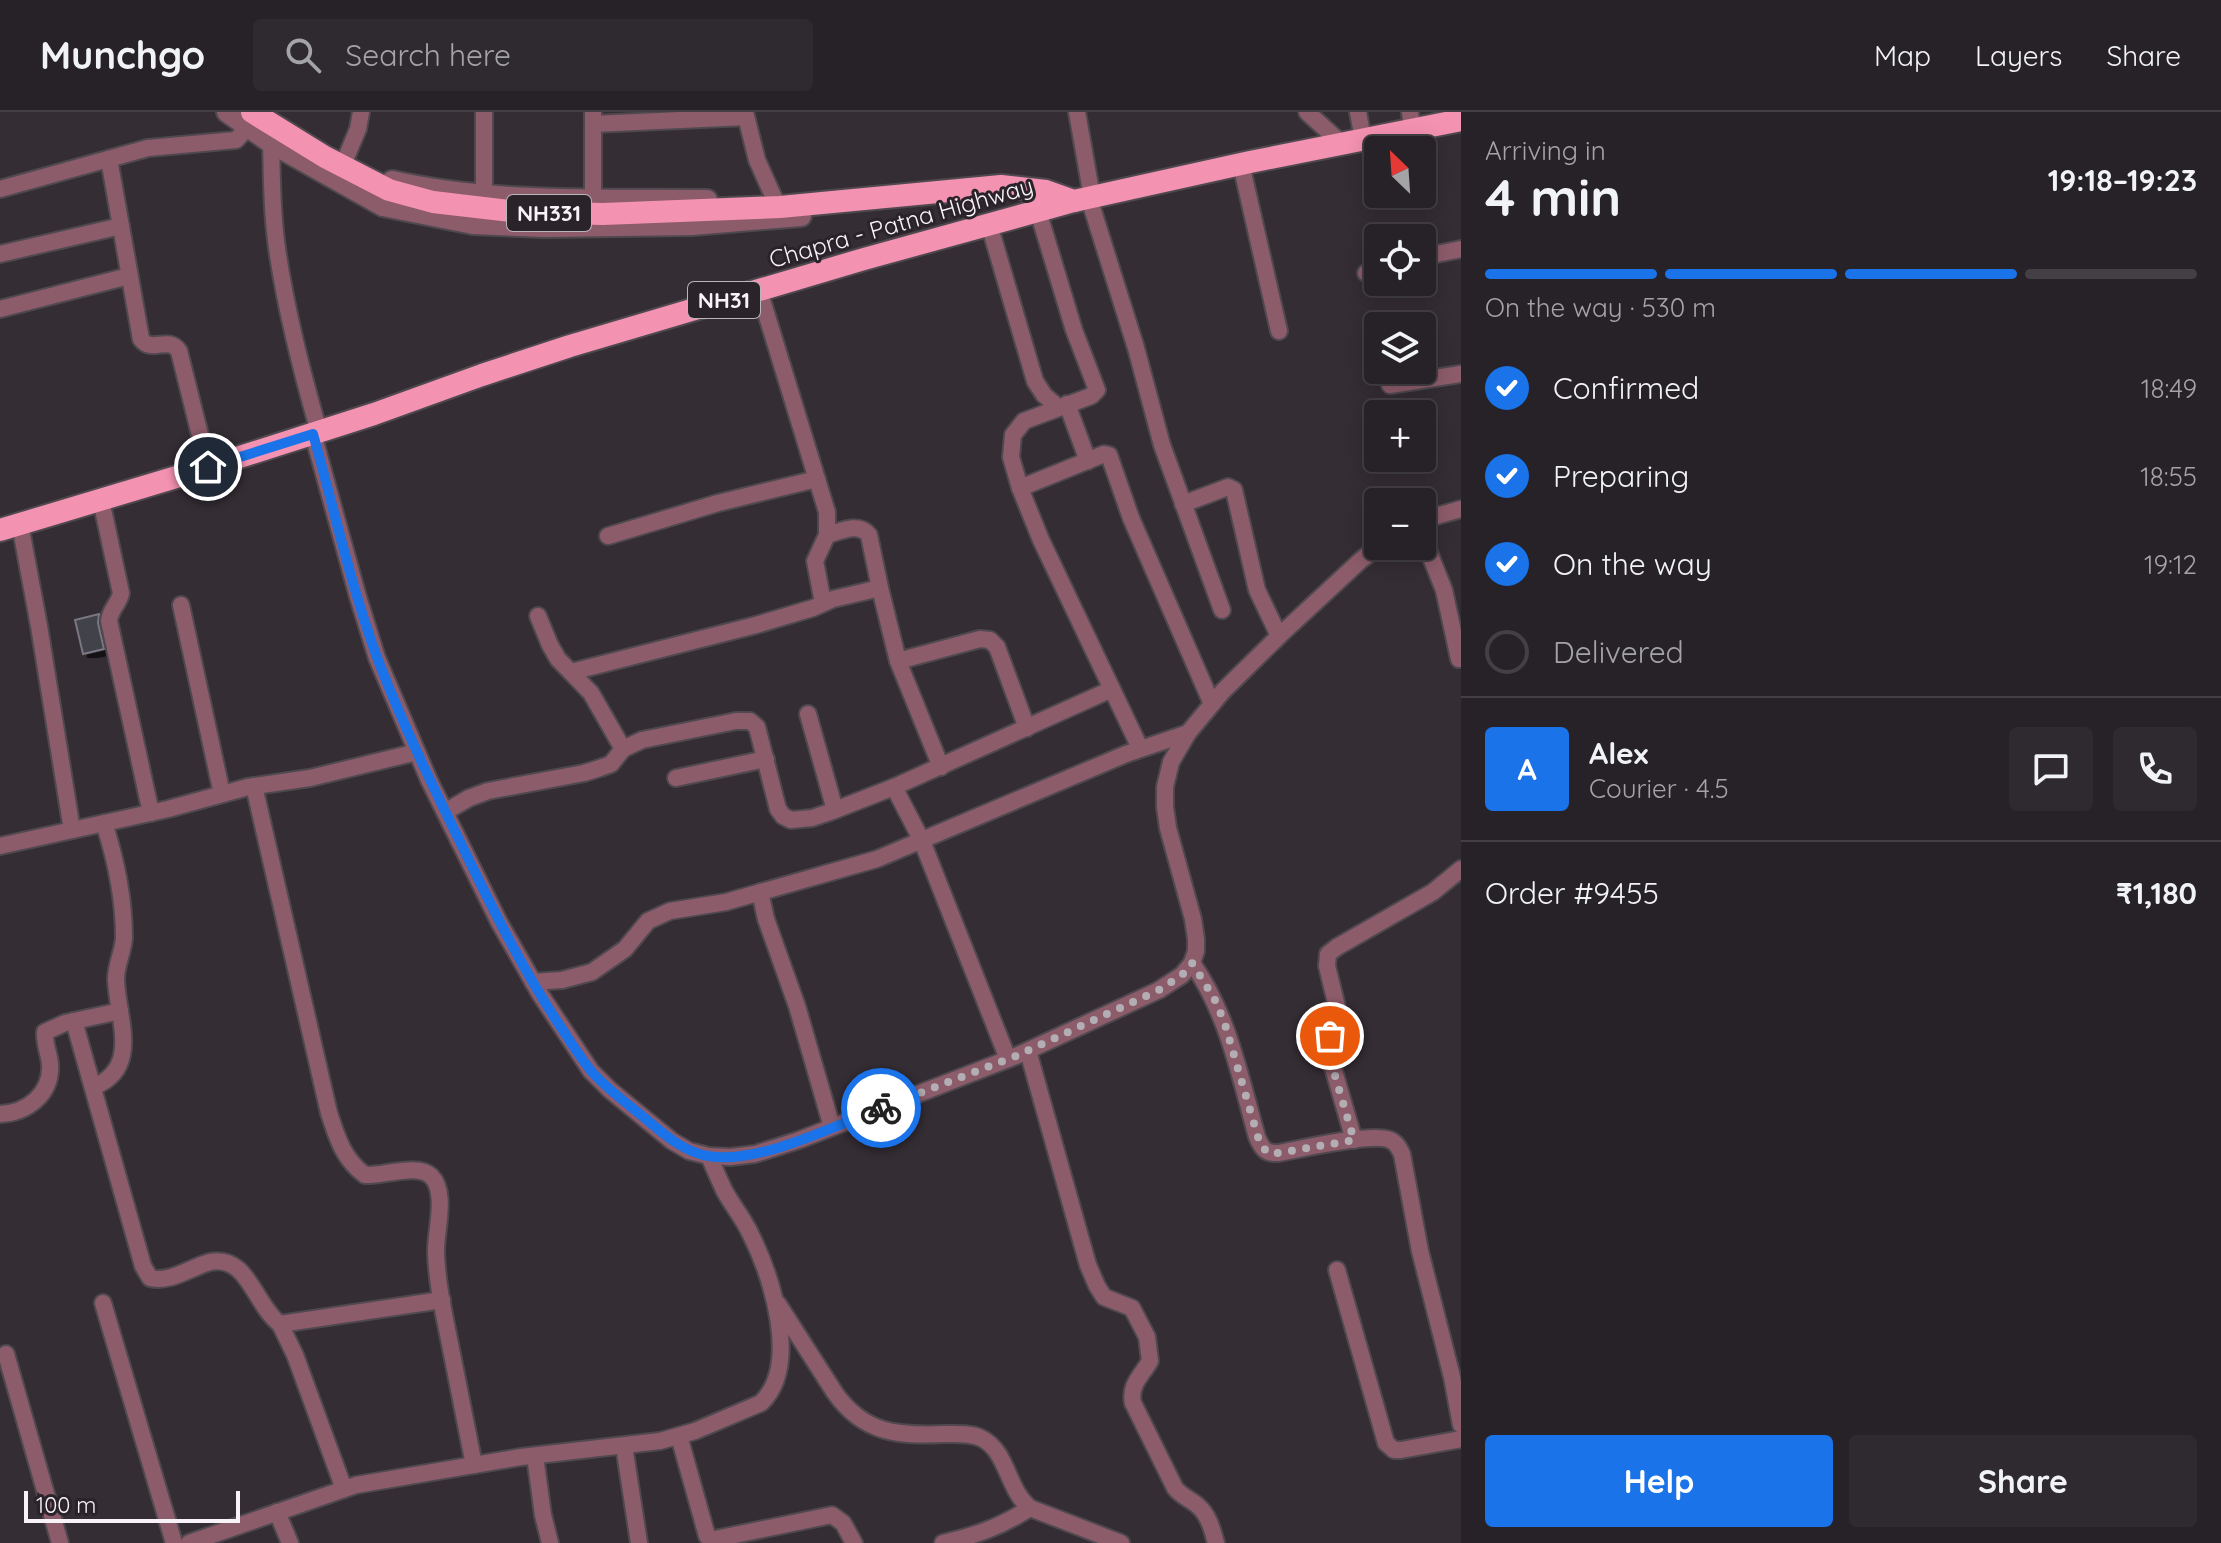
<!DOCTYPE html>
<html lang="en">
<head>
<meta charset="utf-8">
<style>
  :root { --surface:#272227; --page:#2f2a2f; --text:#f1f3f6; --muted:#a4a4a7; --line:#433f44; --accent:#1a73e8 }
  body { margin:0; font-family:Quicksand,sans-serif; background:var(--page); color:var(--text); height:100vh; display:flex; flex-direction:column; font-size:30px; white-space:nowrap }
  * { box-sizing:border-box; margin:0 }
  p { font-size:26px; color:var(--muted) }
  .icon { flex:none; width:44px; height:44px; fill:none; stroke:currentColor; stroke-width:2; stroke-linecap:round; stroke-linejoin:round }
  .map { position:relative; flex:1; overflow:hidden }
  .sheet { display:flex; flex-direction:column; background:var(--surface); width:760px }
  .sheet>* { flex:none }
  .needle { width:52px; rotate:335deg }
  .buttons { position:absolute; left:1364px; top:24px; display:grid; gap:16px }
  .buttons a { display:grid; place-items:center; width:72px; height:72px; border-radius:8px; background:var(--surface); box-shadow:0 4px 20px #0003,0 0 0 2px var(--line); font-size:40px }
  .scale { position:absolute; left:24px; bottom:20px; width:216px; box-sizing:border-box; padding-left:8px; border:4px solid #f8f3f8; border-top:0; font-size:22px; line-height:28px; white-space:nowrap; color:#f8f3f8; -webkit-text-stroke:6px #2a232a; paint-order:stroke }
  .pin { position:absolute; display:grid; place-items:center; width:68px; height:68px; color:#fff; margin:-34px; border:4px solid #fff; border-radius:50%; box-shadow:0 2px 8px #0007 }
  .courier { position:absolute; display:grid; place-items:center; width:80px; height:80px; margin:-40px; border:6px solid #1a73e8; border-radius:50%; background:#fff; color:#222; box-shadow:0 2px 10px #0007 }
  .overview em { font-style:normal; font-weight:800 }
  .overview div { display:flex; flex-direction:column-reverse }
  .overview { display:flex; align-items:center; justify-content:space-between; height:136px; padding:0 24px }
  h1 { font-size:52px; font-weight:800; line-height:60px }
  .bar { display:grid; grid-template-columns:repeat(4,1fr); gap:12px 8px; align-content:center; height:96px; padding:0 24px }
  .bar i { height:10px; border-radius:6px; background:var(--line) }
  .bar .current { background:var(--accent) }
  .bar p { grid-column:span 4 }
  .line { display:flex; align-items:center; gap:20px; padding:0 24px; border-top:2px solid var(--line) }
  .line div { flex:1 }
  .round { display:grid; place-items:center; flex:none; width:84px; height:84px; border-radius:8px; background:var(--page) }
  ol { padding:0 24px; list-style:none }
  li { display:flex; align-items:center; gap:24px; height:88px }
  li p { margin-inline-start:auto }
  li .icon { padding:8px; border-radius:50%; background:var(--accent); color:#fff; stroke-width:4 }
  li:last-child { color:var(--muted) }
  li i { width:44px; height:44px; border:4px solid var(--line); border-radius:50% }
  .action { display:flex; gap:16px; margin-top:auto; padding:16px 24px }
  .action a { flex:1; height:92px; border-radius:8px; background:var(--accent); color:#fff; font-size:32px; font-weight:800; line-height:92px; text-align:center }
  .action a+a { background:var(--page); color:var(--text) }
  header { display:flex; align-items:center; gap:48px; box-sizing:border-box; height:112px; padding:0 40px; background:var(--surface); border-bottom:2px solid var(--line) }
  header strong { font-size:38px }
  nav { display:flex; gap:44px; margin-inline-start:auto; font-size:28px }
  .search { width:560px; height:72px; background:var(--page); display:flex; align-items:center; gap:20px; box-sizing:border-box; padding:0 28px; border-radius:8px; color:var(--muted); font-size:30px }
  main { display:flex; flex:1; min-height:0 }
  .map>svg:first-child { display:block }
  .building { fill:#43424c; stroke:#797783; stroke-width:2; filter:url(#shadow) }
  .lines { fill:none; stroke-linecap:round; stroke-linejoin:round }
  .minor-casing { stroke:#4f494f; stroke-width:20 }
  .tertiary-casing { stroke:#4f494f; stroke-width:24 }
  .trunk-casing { stroke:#4f494f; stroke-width:26 }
  .minor { stroke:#8d5c6b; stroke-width:16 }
  .tertiary { stroke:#8d5c6b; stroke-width:20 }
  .trunk { stroke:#f492b2; stroke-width:22 }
  .done { stroke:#b3aeb3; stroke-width:8; stroke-dasharray:0 14.4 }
  .route { stroke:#1a73e8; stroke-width:10 }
  .labels { text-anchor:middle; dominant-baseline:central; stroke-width:6; stroke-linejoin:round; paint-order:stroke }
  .shield { fill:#2a232a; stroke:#bab5ba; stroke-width:2 }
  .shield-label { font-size:22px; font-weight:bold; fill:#f8f3f8 }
  .street-label { font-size:24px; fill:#f8f3f8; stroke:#2a232a }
</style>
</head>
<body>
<header>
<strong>Munchgo</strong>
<div class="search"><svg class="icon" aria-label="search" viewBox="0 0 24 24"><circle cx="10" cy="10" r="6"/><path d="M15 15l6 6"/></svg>Search here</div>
<nav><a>Map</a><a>Layers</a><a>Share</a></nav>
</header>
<main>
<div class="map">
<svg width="1461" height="1431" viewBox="0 0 1461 1431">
  <defs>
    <filter id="shadow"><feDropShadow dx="5.5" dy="5.5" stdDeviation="0" flood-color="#0009"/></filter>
  </defs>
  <rect width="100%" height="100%" fill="#342d34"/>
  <polygon class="building" points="99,502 98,511 104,537 83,542 75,508"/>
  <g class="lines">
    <g class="minor-casing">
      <g id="minor">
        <polyline points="484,0 484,83"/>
        <polyline points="593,0 593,87"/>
        <polyline points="745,0 757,48 774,86"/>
        <polyline points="1077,0 1092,85"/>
        <polyline points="1307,0 1341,31"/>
        <polyline points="1358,0 1363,27"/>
        <polyline points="1410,0 1412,17"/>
        <polyline points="593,12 746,5"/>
        <path d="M 271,31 C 272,68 272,106 278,143 C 287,203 302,261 319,320"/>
        <path d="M 109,47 L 141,227 C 152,242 168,223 179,239 L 208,355"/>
        <polyline points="345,48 358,17 361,0"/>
        <polyline points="1241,52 1279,219"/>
        <polyline points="0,77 148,36 236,28 249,14"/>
        <polyline points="1089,86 1136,236 1162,333 1222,498"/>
        <polyline points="1038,99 1074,218 1097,278 1091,284 1024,309 1013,323 1011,345 1020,376 1041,428 1140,636"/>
        <polyline points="989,112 1035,269 1044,283 1058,295"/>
        <polyline points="0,142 121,114"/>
        <polyline points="1422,145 1461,137"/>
        <polyline points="1366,161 1378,157"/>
        <polyline points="759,178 827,400 827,423 815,449 823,491"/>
        <polyline points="0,197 129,164"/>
        <polyline points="1390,273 1461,262"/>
        <polyline points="1067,292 1088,349"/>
        <polyline points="313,322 358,485 377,546 429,668 499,810 540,882 591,959 610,978 672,1029 689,1039 709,1044 730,1045 755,1042 799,1028 1016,944 1159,878 1182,863 1192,851 1196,839 1196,827 1193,807 1168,716 1165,695 1165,675 1171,650 1188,621 1223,579 1279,524 1361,448 1379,434"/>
        <polyline points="1020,376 1104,342 1109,343 1131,406 1212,592"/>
        <path d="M 101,388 L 121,481 C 119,492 110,497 109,509 L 151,701"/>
        <polyline points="1183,392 1228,375 1234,378 1257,478 1279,524"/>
        <polyline points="1422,408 1461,397"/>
        <polyline points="20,412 39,514 72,718"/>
        <path d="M 827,423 C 841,419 859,410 869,423 L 880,476 L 898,549 L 941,655"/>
        <polyline points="1422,423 1444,478 1459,547"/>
        <polyline points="608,424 718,391 817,367"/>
        <polyline points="181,493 222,682"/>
        <polyline points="538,504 550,533 558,547 591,581 623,637"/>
        <polyline points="898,549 980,527 990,528 997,535 1027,616"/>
        <polyline points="571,560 756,513 813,496 833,487 880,476"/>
        <polyline points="808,602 835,698"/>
        <polyline points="676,666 766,647"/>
        <path d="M 254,674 L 329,1001 C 337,1026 344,1048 365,1063 C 383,1064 418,1051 431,1064 C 448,1080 435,1121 436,1141 C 437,1172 444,1202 450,1232 C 458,1272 466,1312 474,1353"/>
        <polyline points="894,675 922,729 1008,947"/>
        <polyline points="445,700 469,686 488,679 584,661 600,656 611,652 623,637 642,628 736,609 750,609 757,615 778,697 783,704 791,708 812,706 830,700 894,675 1112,577"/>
        <polyline points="0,734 168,697 248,675 310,666 417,640"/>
        <polyline points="760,780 766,807 797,894 832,1015"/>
        <path d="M 1192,851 C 1228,902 1240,965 1257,1025 C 1262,1037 1266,1042 1279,1041 C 1300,1037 1373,1020 1390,1028 C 1396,1030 1399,1036 1402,1042 L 1420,1139 L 1452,1265 L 1461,1313"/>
        <polyline points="533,870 562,868 592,860 625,837 648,809 670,799 726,790 877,747 1126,642 1188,621"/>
        <path d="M 74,909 L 143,1154 L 150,1166 C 171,1171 191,1155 210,1150 C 248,1142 255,1194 280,1212 L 442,1188"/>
        <path d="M 1028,939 L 1088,1153 L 1097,1174 L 1104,1185 L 1132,1196 L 1147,1225 L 1150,1249 C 1142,1263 1129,1273 1133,1291 L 1175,1376 C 1181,1384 1190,1387 1197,1393 C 1209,1403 1212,1417 1216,1431"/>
        <path d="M 93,975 C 142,956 117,906 116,867 C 116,853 123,840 124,826 C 124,787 116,748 104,711"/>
        <path d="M 0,1002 C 27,1001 52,982 50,952 C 49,941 44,931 45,920 L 65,911 L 120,899"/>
        <polyline points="1354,1028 1327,935 1337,895 1327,854 1328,842 1337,835 1433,780 1461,757"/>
        <polyline points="1337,1158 1386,1331 1394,1338 1401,1338 1461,1327"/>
        <polyline points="103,1191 174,1431"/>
        <path d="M 778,1192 L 835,1281 C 864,1322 898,1324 945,1322 C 956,1322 970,1321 981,1326 C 1008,1339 1007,1378 1030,1396 L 1121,1431"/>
        <polyline points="280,1212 295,1243 344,1377"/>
        <polyline points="6,1242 60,1431"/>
        <polyline points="679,1324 707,1424 710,1428 832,1403 843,1411 854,1431"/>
        <polyline points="624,1334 639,1431"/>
        <polyline points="535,1344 543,1403 550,1431"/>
        <polyline points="277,1400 290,1431"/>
        <path d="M 189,1431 L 356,1373 L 521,1345 L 660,1329 L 695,1319 L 761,1291 C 801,1253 771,1163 750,1121 C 743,1106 732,1093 724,1078 C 719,1067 714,1056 709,1044"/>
        <path d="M 943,1431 C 977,1423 1000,1415 1030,1396"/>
      </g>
    </g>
    <g class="tertiary-casing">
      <g id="tertiary">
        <polyline points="227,0 271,31 383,94 473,112 544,115 692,113 801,104"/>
        <path d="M 392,69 C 495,92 602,87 707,88"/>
      </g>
    </g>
    <g class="trunk-casing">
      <g id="trunk">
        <polyline points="252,0 325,45 389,78 433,90 519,100 603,102 780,95 1001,74 1046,79 1074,89"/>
        <polyline points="0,418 193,360 374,302 482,263 570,234 864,147 1074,89 1250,50 1461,8"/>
      </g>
    </g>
    <use href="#minor" class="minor"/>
    <use href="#tertiary" class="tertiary"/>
    <use href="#trunk" class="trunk"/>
  </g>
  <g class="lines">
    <polyline class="done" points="881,996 1016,944 1159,878 1182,863 1192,851 1214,886 1224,909 1260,1032 1268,1041 1279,1041 1354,1028 1328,940 1330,924"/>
    <path class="route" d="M 208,355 L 313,322 C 334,397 351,475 378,548 C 404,616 436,681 468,746 C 497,806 527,865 564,920 C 573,934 582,948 592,960 C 608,978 628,992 647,1008 C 665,1023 684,1040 708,1044 C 757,1053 835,1014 881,996"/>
  </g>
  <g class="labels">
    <g class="shield">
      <rect x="507" y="83" width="84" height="36" rx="6"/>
      <rect x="688" y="170" width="72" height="36" rx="6"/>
    </g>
    <g class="shield-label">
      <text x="549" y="101">NH331</text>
      <text x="724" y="188">NH31</text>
    </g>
    <g class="street-label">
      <text transform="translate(901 110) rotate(-16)">Chapra - Patna Highway</text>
    </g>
  </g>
</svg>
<div class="buttons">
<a><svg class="needle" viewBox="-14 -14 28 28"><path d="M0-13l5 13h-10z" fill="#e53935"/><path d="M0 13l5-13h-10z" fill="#a4a4a7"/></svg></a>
<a><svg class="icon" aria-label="locate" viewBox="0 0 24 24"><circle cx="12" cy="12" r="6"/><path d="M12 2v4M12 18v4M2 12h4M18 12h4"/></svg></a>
<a><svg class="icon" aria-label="layers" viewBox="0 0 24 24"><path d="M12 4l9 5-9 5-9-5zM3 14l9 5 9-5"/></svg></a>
<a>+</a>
<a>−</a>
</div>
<div class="scale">100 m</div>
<div class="pin" style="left:1330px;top:924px;background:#ea580c"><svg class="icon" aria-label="bag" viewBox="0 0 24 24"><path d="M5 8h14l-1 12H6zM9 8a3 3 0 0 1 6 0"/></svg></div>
<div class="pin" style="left:208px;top:355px;background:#1f2937"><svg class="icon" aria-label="home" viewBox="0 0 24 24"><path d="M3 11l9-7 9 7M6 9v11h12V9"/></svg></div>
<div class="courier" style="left:881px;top:996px"><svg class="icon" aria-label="bike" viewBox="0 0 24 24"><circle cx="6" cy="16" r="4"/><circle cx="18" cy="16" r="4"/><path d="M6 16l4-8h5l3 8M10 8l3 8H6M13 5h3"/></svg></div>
</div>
<section class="sheet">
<div class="overview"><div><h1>4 min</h1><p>Arriving in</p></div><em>19:18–19:23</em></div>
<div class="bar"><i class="current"></i><i class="current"></i><i class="current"></i><i></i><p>On the way · 530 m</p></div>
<ol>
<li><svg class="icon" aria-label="check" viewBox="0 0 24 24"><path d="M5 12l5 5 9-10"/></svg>Confirmed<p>18:49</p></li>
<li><svg class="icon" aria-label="check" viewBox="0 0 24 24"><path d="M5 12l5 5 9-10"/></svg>Preparing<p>18:55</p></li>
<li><svg class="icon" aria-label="check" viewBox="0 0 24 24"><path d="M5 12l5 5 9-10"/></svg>On the way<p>19:12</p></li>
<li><i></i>Delivered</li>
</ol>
<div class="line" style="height:144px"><b class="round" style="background:var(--accent);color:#fff">A</b><div><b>Alex</b><p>Courier · 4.5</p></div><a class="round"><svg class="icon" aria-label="chat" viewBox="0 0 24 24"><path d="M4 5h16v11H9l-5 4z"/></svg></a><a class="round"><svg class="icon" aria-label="phone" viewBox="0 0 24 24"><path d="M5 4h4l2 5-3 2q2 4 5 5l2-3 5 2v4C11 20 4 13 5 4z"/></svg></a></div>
<div class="line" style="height:104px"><div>Order #9455</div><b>₹1,180</b></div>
<div class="action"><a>Help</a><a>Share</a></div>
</section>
</main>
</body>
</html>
